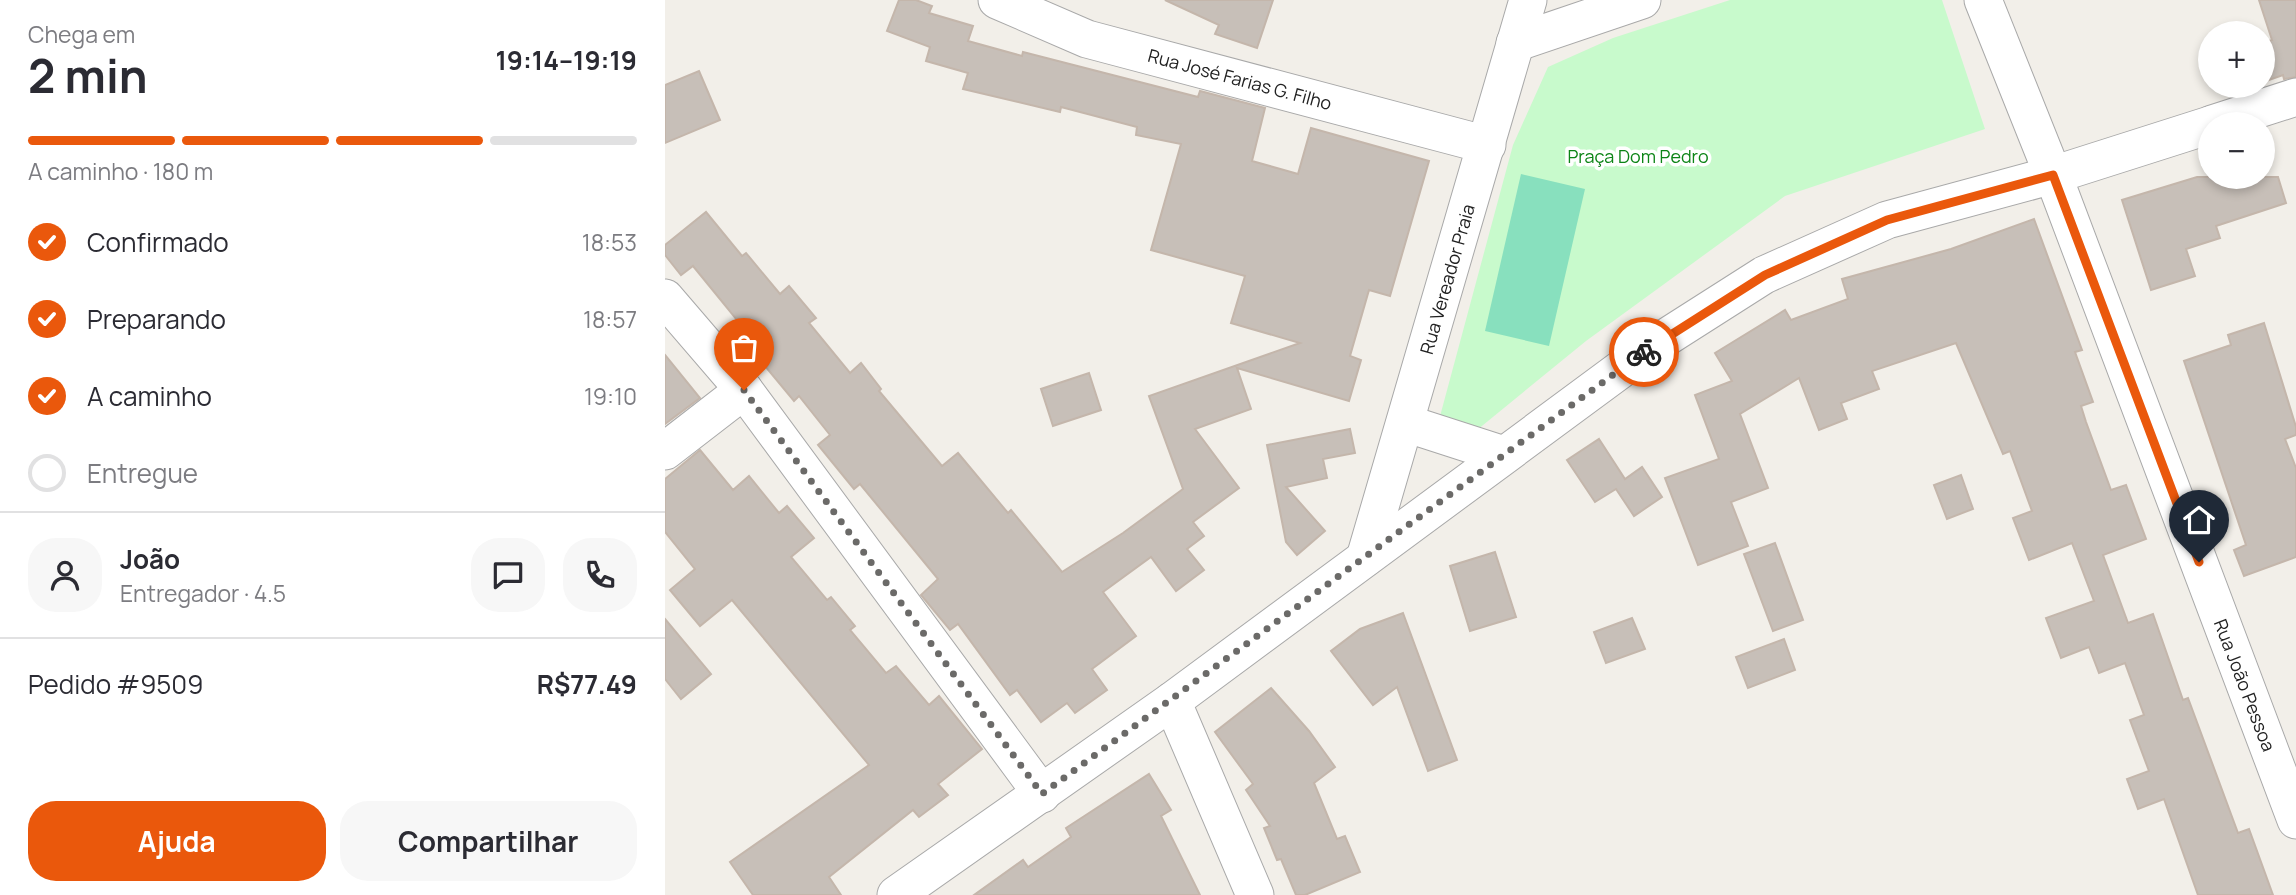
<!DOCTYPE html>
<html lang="pt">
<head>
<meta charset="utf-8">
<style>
  :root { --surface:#fff; --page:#f7f7f7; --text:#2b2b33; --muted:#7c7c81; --line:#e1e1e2; --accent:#ea580c }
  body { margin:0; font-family:Manrope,sans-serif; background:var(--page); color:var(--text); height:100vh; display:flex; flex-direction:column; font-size:26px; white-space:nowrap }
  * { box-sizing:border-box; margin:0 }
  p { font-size:23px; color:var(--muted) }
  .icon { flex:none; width:38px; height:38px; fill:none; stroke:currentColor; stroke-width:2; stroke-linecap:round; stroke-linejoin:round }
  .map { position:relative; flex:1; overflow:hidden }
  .details { display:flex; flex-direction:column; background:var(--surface); width:665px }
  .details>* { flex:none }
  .tools { position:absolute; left:1533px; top:21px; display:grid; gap:14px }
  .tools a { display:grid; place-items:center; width:77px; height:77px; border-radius:50%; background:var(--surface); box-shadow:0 4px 10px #0003; font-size:35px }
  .pin { position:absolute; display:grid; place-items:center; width:60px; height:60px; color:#fff; margin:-72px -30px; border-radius:50% 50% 50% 0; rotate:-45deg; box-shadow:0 0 7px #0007 }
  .pin .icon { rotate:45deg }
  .courier { position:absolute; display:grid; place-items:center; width:70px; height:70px; margin:-35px; border:5px solid #ea580c; border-radius:50%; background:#fff; color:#222; box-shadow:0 2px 9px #0007 }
  .headline em { font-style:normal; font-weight:700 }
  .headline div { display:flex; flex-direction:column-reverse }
  .headline { display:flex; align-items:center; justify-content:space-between; height:119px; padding:0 28px }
  h1 { font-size:46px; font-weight:700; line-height:52px }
  .bar { display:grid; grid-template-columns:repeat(4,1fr); gap:10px 7px; align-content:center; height:84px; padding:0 28px }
  .bar i { height:9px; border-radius:5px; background:var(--line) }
  .bar .active { background:var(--accent) }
  .bar p { grid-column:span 4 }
  .line { display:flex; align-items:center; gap:18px; padding:0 28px; border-top:2px solid var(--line) }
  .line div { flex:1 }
  .round { display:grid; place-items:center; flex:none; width:74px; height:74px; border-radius:28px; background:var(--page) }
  ol { padding:0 28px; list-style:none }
  li { display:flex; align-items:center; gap:21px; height:77px }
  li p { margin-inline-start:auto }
  li .icon { padding:7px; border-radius:50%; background:var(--accent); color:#fff; stroke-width:4 }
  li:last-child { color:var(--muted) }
  li i { width:38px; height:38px; border:4px solid var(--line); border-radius:50% }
  .cta { display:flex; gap:14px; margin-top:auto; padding:14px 28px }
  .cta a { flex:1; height:80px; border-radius:28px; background:var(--accent); color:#fff; font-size:28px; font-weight:700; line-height:80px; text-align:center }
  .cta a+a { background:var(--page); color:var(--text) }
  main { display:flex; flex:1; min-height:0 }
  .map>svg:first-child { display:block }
  .park { fill:#c8facc }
  .pitch { fill:#88e0be }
  .building { fill:#c7bfb8; stroke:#c4b6ab; stroke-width:2 }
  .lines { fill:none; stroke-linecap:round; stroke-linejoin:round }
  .minor-casing { stroke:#a9a9a9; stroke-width:39 }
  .minor { stroke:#fff; stroke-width:37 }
  .done { stroke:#6b6a68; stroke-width:7; stroke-dasharray:0 12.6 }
  .route { stroke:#ea580c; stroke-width:9 }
  .labels { text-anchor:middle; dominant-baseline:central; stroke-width:7; stroke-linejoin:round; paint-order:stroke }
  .street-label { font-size:18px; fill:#222; stroke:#fff }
  .park-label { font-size:18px; fill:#0c8416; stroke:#fff }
</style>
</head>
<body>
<main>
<section class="details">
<div class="headline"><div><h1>2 min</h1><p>Chega em</p></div><em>19:14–19:19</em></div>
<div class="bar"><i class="active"></i><i class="active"></i><i class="active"></i><i></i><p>A caminho · 180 m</p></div>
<ol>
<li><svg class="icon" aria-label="check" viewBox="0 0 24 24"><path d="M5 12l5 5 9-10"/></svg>Confirmado<p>18:53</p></li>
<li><svg class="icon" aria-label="check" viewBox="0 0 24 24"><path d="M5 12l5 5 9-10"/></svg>Preparando<p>18:57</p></li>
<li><svg class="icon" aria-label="check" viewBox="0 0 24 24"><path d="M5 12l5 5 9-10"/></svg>A caminho<p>19:10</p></li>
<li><i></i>Entregue</li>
</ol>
<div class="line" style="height:126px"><a class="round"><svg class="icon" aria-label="person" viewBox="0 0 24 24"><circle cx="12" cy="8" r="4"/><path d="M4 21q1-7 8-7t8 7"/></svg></a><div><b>João</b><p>Entregador · 4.5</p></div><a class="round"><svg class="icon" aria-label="chat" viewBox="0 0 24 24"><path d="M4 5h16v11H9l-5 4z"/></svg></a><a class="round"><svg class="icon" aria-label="phone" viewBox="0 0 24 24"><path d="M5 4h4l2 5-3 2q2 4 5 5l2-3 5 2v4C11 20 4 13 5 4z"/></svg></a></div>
<div class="line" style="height:91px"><div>Pedido #9509</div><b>R$77.49</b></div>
<div class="cta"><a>Ajuda</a><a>Compartilhar</a></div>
</section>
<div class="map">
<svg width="1631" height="895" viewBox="0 0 1631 895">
  <rect width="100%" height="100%" fill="#f2efe9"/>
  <polygon class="park" points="1065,0 1277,0 1320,129 1120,196 921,341 812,430 774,420 848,145 883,67 948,38"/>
  <polygon class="pitch" points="856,174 920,189 884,346 820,331"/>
  <g class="building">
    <polygon points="234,0 251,0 267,6 264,13 308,26 303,41 357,56 358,52 533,97 535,91 600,108 587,161 633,174 646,128 764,161 725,296 704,290 685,356 696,360 684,401 572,368 586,409 530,429 574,488 528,522 539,536 522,549 539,570 511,591 486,557 438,592 471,636 427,669 442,690 410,713 402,703 376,722 352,690 345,695 293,624 285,630 256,595 273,579 195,484 189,489 153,445 165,435 134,396 129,401 71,331 77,326 28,266 16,275 0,255 0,245 41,212 77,256 81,253 115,294 124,286 151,318 144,323 185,373 196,363 216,389 214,391 277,466 293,453 343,513 346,510 397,572 458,533 518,489 484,396 635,343 566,323 580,276 486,250 516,144 471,135 472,127 396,107 395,112 298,89 303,73 261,61 265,47 222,31"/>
    <polygon points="500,0 608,0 592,48 550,34 554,25"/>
    <polygon points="1594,0 1631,0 1631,77 1619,79 1618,75 1598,82 1598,43 1607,40"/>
    <polygon points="34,71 55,120 0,143 0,85"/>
    <polygon points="1532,177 1613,177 1621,203 1551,226 1555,238 1521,249 1530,276 1486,290 1457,200"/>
    <polygon points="1369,219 1417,350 1410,352 1428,402 1416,406 1421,422 1446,490 1461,485 1481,539 1438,555 1463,623 1488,614 1518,700 1523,698 1573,833 1584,829 1608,895 1533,895 1499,799 1473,809 1462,779 1484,771 1465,720 1479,715 1460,663 1434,673 1424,647 1396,658 1381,618 1429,601 1407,543 1364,560 1348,518 1367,511 1345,451 1338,454 1291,343 1207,371 1214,389 1176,403 1182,419 1154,430 1134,378 1075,414 1103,488 1066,502 1083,546 1033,565 1000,478 1054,459 1030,395 1067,381 1050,353 1120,310 1126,320 1183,299 1177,279 1286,249"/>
    <polygon points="1599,323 1631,427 1631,435 1620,439 1631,468 1631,557 1579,576 1569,550 1581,545 1519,361 1566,345 1563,335"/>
    <polygon points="0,355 35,398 0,424"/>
    <polygon points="424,373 436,410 388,426 376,389"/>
    <polygon points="685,429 690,453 658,459 662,478 621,487 660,531 632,555 621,542 602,445"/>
    <polygon points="934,439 960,479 977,467 997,497 969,516 951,489 930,502 902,460"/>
    <polygon points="35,450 68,490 84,476 114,513 122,506 149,538 126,557 162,600 166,597 190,626 185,630 221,673 231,666 264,705 274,696 317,749 273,784 283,795 254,817 248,810 164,877 176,895 88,895 65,862 204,765 67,600 35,626 5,590 30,569 0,532 0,479"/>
    <polygon points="1296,475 1308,509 1282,519 1269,485"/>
    <polygon points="1110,543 1138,620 1108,631 1079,554"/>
    <polygon points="830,552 851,617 805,631 785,566"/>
    <polygon points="738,613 792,760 763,771 732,687 708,705 666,651 695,629"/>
    <polygon points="967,618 980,649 941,663 929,632"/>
    <polygon points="0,619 46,674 16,699 0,679"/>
    <polygon points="1119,639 1130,670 1083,688 1071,657"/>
    <polygon points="606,688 644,731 670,767 649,783 672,839 680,836 695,872 640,895 631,895 616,859 612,860 599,828 605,826 581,790 588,784 550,732"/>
    <polygon points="484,774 506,810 496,816 535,895 309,895 358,860 363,867 406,837 401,828"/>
  </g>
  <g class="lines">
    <g class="minor-casing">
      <g id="minor">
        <polyline points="332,0 422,39 822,145"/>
        <polyline points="1318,0 1388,175 1631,820"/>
        <polyline points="850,43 977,0"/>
        <polyline points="1547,124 1631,97"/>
        <polyline points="0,298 79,390 377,794"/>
        <polyline points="740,423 839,455"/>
        <polyline points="0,451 79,390"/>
        <polyline points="700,558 863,0"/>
        <polyline points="507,701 590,895"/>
        <polyline points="231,895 507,701 986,347 1099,275 1222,220 1388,175 1545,125"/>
      </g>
    </g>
    <use href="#minor" class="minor"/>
  </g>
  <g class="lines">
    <polyline class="done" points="79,390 377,794 979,352"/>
    <polyline class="route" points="979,352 1100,275 1222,220 1388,175 1534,562"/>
  </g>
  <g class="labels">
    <g class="street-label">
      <text transform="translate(575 79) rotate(15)">Rua José Farias G. Filho</text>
      <text transform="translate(782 279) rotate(-74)">Rua Vereador Praia</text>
      <text transform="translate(1580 685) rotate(69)">Rua João Pessoa</text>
    </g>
    <g class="park-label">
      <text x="973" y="156">Praça Dom Pedro</text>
    </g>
  </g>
</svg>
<div class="tools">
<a>+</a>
<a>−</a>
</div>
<div class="pin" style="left:79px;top:390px;background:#ea580c"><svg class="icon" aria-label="bag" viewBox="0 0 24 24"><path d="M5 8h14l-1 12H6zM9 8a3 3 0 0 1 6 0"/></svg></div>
<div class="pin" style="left:1534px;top:562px;background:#1f2937"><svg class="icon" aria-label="home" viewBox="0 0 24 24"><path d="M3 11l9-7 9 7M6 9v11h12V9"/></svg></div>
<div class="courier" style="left:979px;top:352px"><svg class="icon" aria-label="bike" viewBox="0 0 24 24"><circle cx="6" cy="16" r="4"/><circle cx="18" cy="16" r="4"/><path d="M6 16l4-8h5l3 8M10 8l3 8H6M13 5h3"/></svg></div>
</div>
</main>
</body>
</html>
